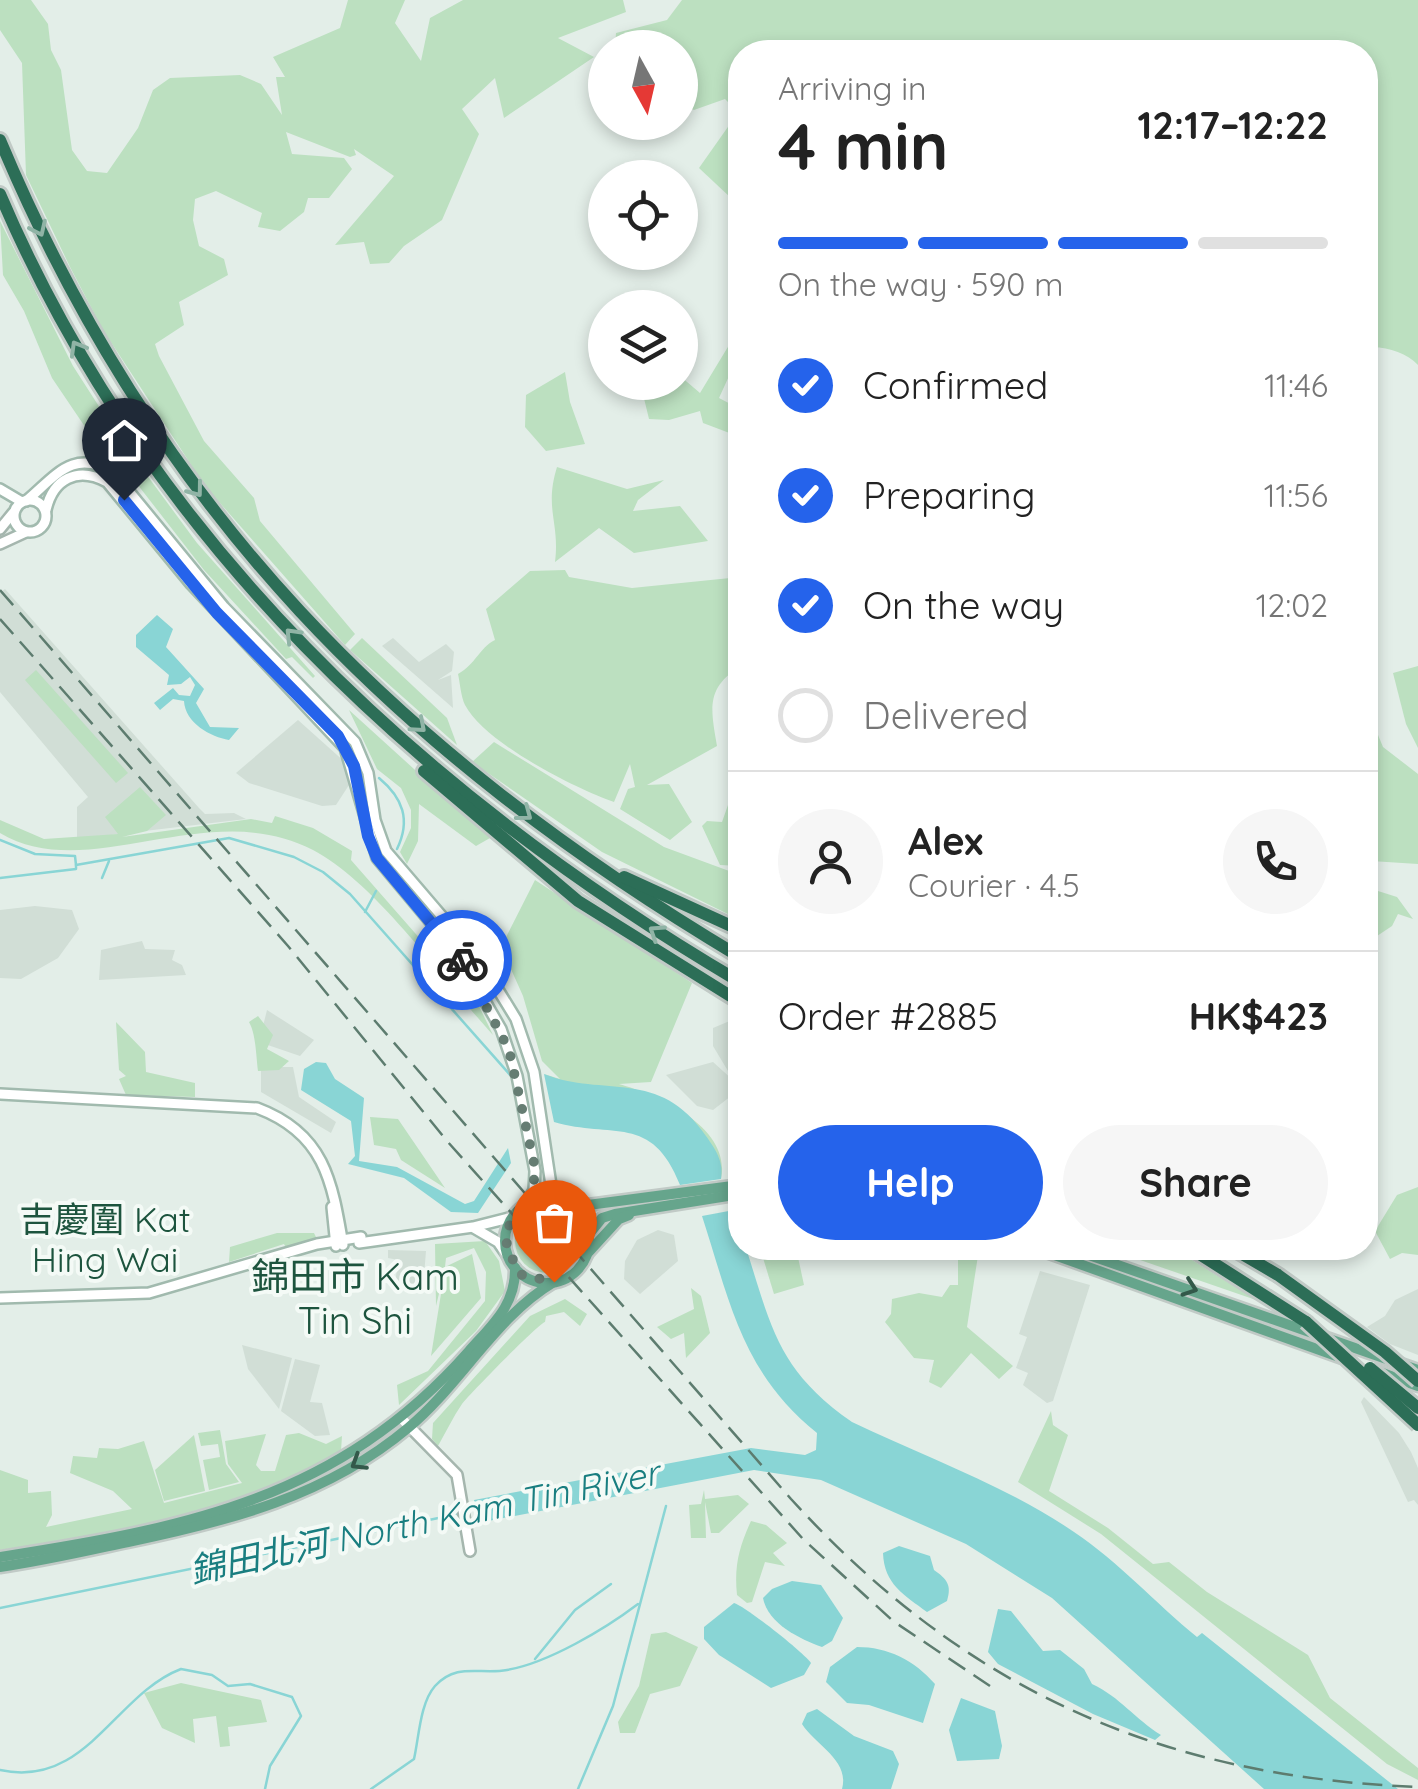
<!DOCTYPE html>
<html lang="en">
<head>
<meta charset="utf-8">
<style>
  :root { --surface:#fff; --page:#f6f6f6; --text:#222; --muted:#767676; --line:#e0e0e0; --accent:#2563eb }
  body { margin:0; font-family:Quicksand,"Noto Sans TC",sans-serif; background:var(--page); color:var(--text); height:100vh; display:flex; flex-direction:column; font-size:38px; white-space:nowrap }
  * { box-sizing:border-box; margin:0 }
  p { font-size:32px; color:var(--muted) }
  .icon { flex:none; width:55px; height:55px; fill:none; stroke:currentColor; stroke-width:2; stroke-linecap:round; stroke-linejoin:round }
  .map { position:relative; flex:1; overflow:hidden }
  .drawer { position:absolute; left:728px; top:40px; width:650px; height:1220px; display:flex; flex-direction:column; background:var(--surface); border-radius:40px; box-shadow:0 5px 15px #0003 }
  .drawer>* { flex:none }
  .needle { width:65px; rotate:172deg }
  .fabs { position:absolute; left:588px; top:30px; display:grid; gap:20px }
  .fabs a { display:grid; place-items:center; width:110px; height:110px; border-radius:50%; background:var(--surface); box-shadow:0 5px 15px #0003; font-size:50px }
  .pin { position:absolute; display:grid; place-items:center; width:85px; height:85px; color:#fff; margin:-102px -42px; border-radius:50% 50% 50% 0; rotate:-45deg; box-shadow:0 0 10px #0007 }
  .pin .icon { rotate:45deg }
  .courier { position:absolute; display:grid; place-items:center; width:100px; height:100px; margin:-50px; border:8px solid #2563eb; border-radius:50%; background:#fff; color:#222; box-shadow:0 2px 12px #0007 }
  .headline em { font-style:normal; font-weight:800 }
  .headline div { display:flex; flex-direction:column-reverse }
  .headline { display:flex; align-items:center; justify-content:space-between; height:170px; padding:0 50px }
  h1 { font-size:65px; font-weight:800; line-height:75px }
  .bar { display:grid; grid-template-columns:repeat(4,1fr); gap:15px 10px; align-content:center; height:120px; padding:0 50px }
  .bar i { height:12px; border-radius:8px; background:var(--line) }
  .bar .on { background:var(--accent) }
  .bar p { grid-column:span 4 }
  .line { display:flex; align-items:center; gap:25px; padding:0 50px; border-top:2px solid var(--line) }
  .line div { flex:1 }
  .round { display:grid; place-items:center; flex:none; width:105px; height:105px; border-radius:52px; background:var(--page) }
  ol { padding:0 50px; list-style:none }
  li { display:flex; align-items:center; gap:30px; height:110px }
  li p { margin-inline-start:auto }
  li .icon { padding:10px; border-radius:50%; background:var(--accent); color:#fff; stroke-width:4 }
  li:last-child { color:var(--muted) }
  li i { width:55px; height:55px; border:5px solid var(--line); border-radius:50% }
  .button { display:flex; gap:20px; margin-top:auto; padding:20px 50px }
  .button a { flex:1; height:115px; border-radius:60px; background:var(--accent); color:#fff; font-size:40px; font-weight:800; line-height:115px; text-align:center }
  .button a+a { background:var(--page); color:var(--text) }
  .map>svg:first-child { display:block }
  .built { fill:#d1ded6 }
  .green { fill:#bce0c0 }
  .water { fill:#89d5d5 }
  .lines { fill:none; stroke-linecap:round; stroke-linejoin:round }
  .stream { stroke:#89d5d5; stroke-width:2.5 }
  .tertiary-casing { stroke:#a5b6ae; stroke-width:14 }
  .secondary-casing { stroke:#a1baae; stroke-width:14 }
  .primary-casing { stroke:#c1cac6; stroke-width:15 }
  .motorway-casing { stroke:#c1cac6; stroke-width:18 }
  .tertiary { stroke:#fff; stroke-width:9 }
  .secondary { stroke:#fff; stroke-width:9 }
  .primary { stroke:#66a58c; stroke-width:10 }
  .motorway { stroke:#2c6e57; stroke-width:12 }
  .rail { stroke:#5d7c6f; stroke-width:2.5; stroke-dasharray:20 10; stroke-linecap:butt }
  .motorway-bridge-casing { stroke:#c1cac6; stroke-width:18; stroke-linecap:butt }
  .motorway-bridge { stroke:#2c6e57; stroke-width:12 }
  .oneway { stroke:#90b4a6 }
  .oneway2 { stroke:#33594a }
  .done { stroke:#667d73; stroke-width:10; stroke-dasharray:0 18 }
  .route { stroke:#2563eb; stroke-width:12 }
  .labels { text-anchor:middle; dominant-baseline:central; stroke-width:8; stroke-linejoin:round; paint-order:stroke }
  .neighbourhood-label { font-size:35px; fill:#1d543e; stroke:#f4faf6 }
  .water-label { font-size:35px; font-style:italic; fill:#197e80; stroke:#f4faf6 }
  .quarter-label { font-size:38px; fill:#1d543e; stroke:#f4faf6 }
</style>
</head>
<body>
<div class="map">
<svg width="1418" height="1789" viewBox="0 0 1418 1789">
  <rect width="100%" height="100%" fill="#e3eee8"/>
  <g class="built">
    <polygon points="5,589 199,808 205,814 234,813 246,819 77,839 77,807 88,797 0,692 0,593"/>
    <polygon points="393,638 419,662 446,644 454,652 452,671 438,680 451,675 453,708 382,646"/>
    <polygon points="298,720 346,763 349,785 336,805 322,806 249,783 236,773"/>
    <polygon points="35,906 72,910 79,929 58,958 21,979 0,978 0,910"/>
    <polygon points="142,941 145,949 175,950 172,960 182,965 186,975 99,980 101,950"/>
    <polygon points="267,1010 314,1040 300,1056 259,1042"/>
    <polygon points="732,1020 740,1030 740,1089 713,1110 697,1106 666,1075 713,1062 734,1081 713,1046 713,1028"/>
    <polygon points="261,1067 293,1067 299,1097 336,1122 331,1133 261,1092"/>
    <polygon points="658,1230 674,1235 678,1261 640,1294 624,1279 625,1261 637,1240"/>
    <polygon points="388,1250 426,1251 423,1288 395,1285 398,1260 388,1258"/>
    <polygon points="1040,1271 1090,1285 1053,1401 1047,1403 1023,1385 1028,1373 1016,1368 1027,1337 1019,1334"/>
    <polygon points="1418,1289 1418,1355 1390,1344 1367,1327 1385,1316 1395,1300"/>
    <polygon points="242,1345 292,1358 279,1409 248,1369"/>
    <polygon points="295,1359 320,1365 310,1402 322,1403 330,1435 315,1436 281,1411"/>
    <polygon points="1364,1397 1399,1433 1411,1452 1418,1468 1418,1505 1414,1500 1408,1502 1361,1402"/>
  </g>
  <g class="green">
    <polygon points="0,0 31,0 48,24 51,50 61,70 72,150 87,171 107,173 138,128 153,90 170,78 240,75 261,84 282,115 276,77 285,77 273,57 340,28 348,0 405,0 395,23 421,61 430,18 463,0 623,0 626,12 558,38 594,57 504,118 495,78 462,109 479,134 442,220 404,246 389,263 370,264 364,242 335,245 394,176 354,149 356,155 350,157 286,132 292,154 344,158 352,169 329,198 308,198 304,212 280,231 258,227 262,213 216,191 195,199 193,220 199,246 224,259 228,275 179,302 184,325 155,344 159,356 204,441 254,498 260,521 355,634 345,645 205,486 103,330 70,267 26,175 22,63 0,30"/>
    <path d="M 682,0 L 1418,0 L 1418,365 C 1406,352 1382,345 1365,348 L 1365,52 L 740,52 L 740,114 L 725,99 L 694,110 L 680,103 L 680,48 L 615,47 L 616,33 L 667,20 Z"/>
    <polygon points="730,124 740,124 740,187 731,198 699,168"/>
    <polygon points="0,221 73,366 118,436 100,449 52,378 24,311 3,275"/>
    <polygon points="740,327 740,352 719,398 740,409 740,437 703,423 700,411 669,420 649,419 641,386 623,383 680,382 680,376 700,393"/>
    <polygon points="565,372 570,402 585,444 546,451 525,427 526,395"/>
    <polygon points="121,440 197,543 315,676 313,678 292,657 286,659 204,570 127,471 99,454"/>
    <path d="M 557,467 L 627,489 L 664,480 L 638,500 L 633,511 L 680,506 L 708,541 L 634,553 L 599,528 L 555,562 C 560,522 544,509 557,467 Z"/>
    <path d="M 565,570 L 569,577 L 632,588 L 740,577 L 740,667 C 705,688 711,710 717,746 L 647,785 L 669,784 L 692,822 L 670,840 L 620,809 L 628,789 L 635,787 L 630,764 L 614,802 C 574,788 485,743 465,705 C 461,697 460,683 458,674 C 476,664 479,648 495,640 L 486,609 L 530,571 Z"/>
    <polygon points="362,638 447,718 457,745 350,650"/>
    <polygon points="1418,666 1418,748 1406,724 1393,673"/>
    <polygon points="36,670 128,773 116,783 25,680"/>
    <polygon points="349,710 490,838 476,846 419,804 418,841 407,864 400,852 411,828 411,810 401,788 377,769"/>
    <polygon points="1365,727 1376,730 1383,747 1418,774 1418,864 1371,861 1365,855"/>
    <polygon points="494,742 664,847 740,875 740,920 602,852 472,762"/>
    <path d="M 140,787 L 166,815 L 147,831 L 122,837 L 251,819 L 272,823 L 275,816 L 313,828 L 352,851 L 351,860 L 479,1006 L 493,1035 C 443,980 376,883 313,850 C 208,795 89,886 0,833 L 0,820 L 44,839 L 118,834 L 105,817 Z"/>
    <polygon points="728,805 740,812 740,866 720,865 702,826 707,821 722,822"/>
    <path d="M 535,880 L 692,983 L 651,1082 L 619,1084 C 658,1095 732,1127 721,1179 L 692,1142 L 585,1099 L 544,1074 L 560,1079 L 542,1061 L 523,996 L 501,947 Z"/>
    <polygon points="1378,891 1397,897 1413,919 1398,914 1392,926 1365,944 1365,899"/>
    <path d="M 258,1016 L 273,1035 L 267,1049 L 289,1061 L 279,1070 L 258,1071 C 256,1056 256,1034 249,1022 Z"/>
    <polygon points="116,1022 145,1052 146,1072 195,1083 195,1097 126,1095 119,1079 126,1076 119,1070"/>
    <polygon points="370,1117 398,1119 445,1188 401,1160 396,1149 374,1145"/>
    <polygon points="1418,1187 1418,1255 1402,1253 1390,1259 1375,1231 1397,1195"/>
    <circle cx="547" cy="1241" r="32"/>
    <polygon points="277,1233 314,1233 317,1239 286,1248 284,1244 229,1262 230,1247"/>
    <polygon points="485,1241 499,1261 505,1291 476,1331 399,1405 397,1385 428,1371 485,1301 486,1272 474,1248 446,1258 445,1267 472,1254 481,1298 431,1356 445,1269 436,1306 435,1244"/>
    <polygon points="760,1248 796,1248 804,1285 774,1294"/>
    <polygon points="953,1248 979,1249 967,1327 1013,1366 999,1379 971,1353 941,1388 929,1382 934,1360 914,1358 885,1322 891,1314 892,1299 919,1293 942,1297 950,1285 958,1285 958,1256"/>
    <polygon points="1110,1248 1173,1248 1256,1300 1114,1251"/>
    <polygon points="691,1288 701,1296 710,1333 686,1358 684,1333 671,1339 657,1327 694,1309"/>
    <path d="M 565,1299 L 587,1314 L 580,1326 L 564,1312 L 546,1316 L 545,1322 C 538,1324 470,1394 462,1404 C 453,1417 446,1432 438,1446 L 432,1439 L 433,1423 L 530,1316 Z"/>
    <polygon points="1051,1411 1053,1425 1068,1435 1049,1491 1108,1528 1153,1564 1169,1562 1207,1592 1308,1655 1330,1698 1418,1768 1418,1780 1387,1764 1101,1534 1018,1482"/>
    <polygon points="220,1430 226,1464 239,1482 209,1490 203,1460 220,1457 218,1444 201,1446 198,1433"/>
    <path d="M 299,1433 L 326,1444 L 342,1436 L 341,1451 C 240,1514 117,1532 0,1550 L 0,1470 L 28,1480 L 28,1493 L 51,1491 L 52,1515 L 46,1527 L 132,1509 L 113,1491 L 70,1473 L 73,1456 L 97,1458 L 99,1448 L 118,1449 L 144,1441 L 164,1503 L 242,1483 L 228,1464 L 225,1441 L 266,1434 L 256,1465 L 261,1471 L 275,1471 L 286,1435 Z"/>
    <polygon points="194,1435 205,1491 164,1501 155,1470"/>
    <polygon points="704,1490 705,1499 738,1495 749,1504 719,1533 711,1533 705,1502 706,1538 691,1538 689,1505 701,1504"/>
    <path d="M 751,1521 L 766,1525 L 787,1543 L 773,1553 L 785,1566 L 765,1562 L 752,1602 L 747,1603 L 737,1595 C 734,1566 739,1547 751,1521 Z"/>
    <polygon points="666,1632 698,1647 680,1686 650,1694 635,1733 620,1733 618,1722 639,1686 651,1634"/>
    <polygon points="181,1683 261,1700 267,1722 228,1727 230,1746 220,1747 216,1716 193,1719 195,1743 162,1728 144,1693"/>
  </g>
  <g class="water">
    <path d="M 157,615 L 173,629 L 166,647 L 204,689 L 196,703 L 210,727 L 239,728 L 229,740 C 211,737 185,723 184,701 L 173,699 L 160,710 L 154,703 L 173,688 L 179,695 L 190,696 L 195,685 L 190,677 L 181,684 L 167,685 L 169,675 L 136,647 L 136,635 Z"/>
    <polygon points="316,1062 326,1063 335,1079 364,1098 359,1161 397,1167 465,1204 474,1201 508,1148 511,1163 478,1213 451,1212 404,1178 348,1164 355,1156 351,1121 301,1090 304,1069"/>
    <path d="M 544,1074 C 604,1098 659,1067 706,1136 C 716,1150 724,1162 721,1179 L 680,1185 C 652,1113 612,1139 554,1122 Z"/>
    <path d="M 734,1210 L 740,1248 L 746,1248 C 772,1329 778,1370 852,1422 C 925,1457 1007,1486 1074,1532 C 1119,1562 1155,1603 1197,1637 L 1202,1633 L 1398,1789 L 1264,1789 L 1052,1598 L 966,1544 L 821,1480 L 754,1470 L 478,1523 L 474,1500 L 751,1448 L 805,1455 L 816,1450 L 817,1433 C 742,1373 730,1302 702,1216 Z"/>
    <path d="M 899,1546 L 930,1556 L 934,1570 C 947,1579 952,1585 947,1601 L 927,1612 C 904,1595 884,1584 883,1553 Z"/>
    <path d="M 792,1581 L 821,1585 L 843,1618 L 832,1641 L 822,1647 C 800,1639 768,1624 763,1598 L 772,1589 Z"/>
    <path d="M 734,1603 C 745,1606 803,1652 811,1663 L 804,1675 L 771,1688 L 719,1655 L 704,1639 L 704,1627 Z"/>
    <path d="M 998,1609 L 1011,1611 L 1043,1651 L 1060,1650 L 1084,1669 L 1092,1684 C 1120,1697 1135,1719 1161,1735 L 1155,1740 L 1093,1714 L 998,1664 L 988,1652 Z"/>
    <path d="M 857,1647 C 888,1647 914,1660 935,1684 L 923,1723 L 869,1705 L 847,1703 L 826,1682 L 830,1667 Z"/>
    <polygon points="961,1698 995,1711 1002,1746 999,1759 957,1761 949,1730"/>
    <path d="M 817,1709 L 854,1736 L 893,1751 L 899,1764 L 891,1789 L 842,1789 C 850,1760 815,1745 802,1724 L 807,1713 Z"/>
  </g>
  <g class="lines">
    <g class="stream">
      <path d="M 379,778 C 403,798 411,820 397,849"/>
      <polyline points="0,840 35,854 75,856 76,865"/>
      <polyline points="0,878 76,869 76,865 229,838 294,857 323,872 350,894 512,1077"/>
      <polyline points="102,878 109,861"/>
      <polyline points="365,912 376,891"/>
      <polyline points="0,1608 458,1514"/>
      <polyline points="535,1659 575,1610 611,1584"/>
      <path d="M 0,1770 C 86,1789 115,1694 181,1669 L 212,1675 L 228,1686 L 250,1684 L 292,1697 L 301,1716 L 270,1766 L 265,1789"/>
      <path d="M 371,1789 L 414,1759 C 419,1737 420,1703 435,1686 C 457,1662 480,1675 507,1670 C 548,1663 605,1629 638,1604"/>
      <polyline points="578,1789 613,1706 666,1506"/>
    </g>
    <g class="tertiary-casing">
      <g id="tertiary">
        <polyline points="0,529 13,513"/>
        <polyline points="0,544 26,532"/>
        <polyline points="400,1417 457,1475 470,1551"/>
      </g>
    </g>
    <g class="secondary-casing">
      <g id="secondary">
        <polyline points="0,489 22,502"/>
        <circle cx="30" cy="516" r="16"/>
        <path d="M 26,501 C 55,477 73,447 114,473 L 224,607 L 355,742 L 368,773 L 375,820 L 386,851 L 481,962 L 516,1019 L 534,1072 L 551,1185 L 559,1201"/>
        <path d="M 46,510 C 53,479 77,466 107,482 L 191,584 L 345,748 L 377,858 L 459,956 L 501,1029 L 517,1076 L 535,1171 L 534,1190 L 525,1205"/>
        <path d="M 0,1094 L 257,1108 C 324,1133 332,1180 343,1245"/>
        <polyline points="332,1207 336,1246"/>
        <polyline points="474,1228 498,1242 509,1258"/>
        <polyline points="359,1243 473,1227 513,1217"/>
        <polyline points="0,1298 149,1293 317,1244 361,1237"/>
      </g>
    </g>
    <g class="primary-casing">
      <g id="primary">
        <circle cx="547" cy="1241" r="42"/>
        <polyline points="573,1207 740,1185"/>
        <polyline points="589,1234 602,1218 615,1214 740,1194"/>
        <polyline points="1035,1248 1342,1358"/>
        <polyline points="1069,1248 1418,1370"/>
        <polyline points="587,1254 619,1219 629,1215"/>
        <polyline points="1377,1371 1418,1386"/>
        <path d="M 0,1557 C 185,1528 339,1499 469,1351 C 492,1325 516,1305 515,1268"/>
        <path d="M 0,1567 C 43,1561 86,1551 128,1542 C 229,1521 327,1496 408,1428 C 461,1384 495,1317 554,1282"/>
      </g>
    </g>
    <g class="motorway-casing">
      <g id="motorway">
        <path d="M 0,140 C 156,512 397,752 740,957"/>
        <path d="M 0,194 C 146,538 422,795 740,982"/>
        <polyline points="424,771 578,901 740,1002"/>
        <polyline points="624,877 740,930"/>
        <polyline points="1190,1248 1306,1322"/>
        <polyline points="1232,1248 1278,1275"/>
      </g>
    </g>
    <use href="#tertiary" class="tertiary"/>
    <use href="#secondary" class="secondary"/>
    <use href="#primary" class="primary"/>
    <use href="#motorway" class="motorway"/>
    <g class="rail">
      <path d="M 0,590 L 791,1499 C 965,1690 1161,1777 1418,1787"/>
      <polyline points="0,619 288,946 447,1141 803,1539 893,1621 990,1686"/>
    </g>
    <g class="motorway-bridge-casing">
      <g id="motorway-bridge">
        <polyline points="1278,1275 1385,1352 1418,1381"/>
        <polyline points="1306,1322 1418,1425"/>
        <polyline points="1370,1368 1418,1408"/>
      </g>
    </g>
    <use href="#motorway-bridge" class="motorway-bridge"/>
  </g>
  <defs><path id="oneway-chevron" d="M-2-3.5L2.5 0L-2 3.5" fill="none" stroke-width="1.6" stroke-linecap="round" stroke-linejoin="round" transform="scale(2.5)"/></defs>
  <g class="oneway">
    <use href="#oneway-chevron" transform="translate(39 229) rotate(65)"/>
    <use href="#oneway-chevron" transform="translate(77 348) rotate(-120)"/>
    <use href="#oneway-chevron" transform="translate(196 490) rotate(53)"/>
    <use href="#oneway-chevron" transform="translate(292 635) rotate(-134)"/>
    <use href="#oneway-chevron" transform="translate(419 726) rotate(41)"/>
    <use href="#oneway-chevron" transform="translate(525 814) rotate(37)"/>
    <use href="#oneway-chevron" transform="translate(656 932) rotate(-147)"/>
  </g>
  <g class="oneway2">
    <use href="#oneway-chevron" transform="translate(1190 1288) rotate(19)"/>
    <use href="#oneway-chevron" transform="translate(358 1463) rotate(148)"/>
  </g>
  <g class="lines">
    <polyline class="done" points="462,960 509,1050 534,1163 534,1190 510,1221 506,1248 522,1275 554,1282"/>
    <polyline class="route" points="124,500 217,613 338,736 354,766 368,836 377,858 462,960"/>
  </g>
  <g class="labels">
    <g class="neighbourhood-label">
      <text x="105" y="1219">吉慶圍 Kat<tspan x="105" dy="40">Hing Wai</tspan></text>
    </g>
    <g class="water-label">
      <text transform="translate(424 1521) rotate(-12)">錦田北河 North Kam Tin River</text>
    </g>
    <g class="quarter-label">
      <text x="355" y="1276">錦田市 Kam<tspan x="355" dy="44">Tin Shi</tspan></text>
    </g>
  </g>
</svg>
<div class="fabs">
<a><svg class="needle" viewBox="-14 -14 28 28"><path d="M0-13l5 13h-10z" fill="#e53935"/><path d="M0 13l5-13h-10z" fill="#767676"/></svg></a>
<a><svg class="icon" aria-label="locate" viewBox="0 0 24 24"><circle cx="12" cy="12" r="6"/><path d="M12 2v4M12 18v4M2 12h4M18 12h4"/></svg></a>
<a><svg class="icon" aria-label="layers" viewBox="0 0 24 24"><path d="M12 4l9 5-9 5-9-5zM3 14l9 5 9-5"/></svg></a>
</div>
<div class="pin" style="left:554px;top:1282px;background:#ea580c"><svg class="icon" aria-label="bag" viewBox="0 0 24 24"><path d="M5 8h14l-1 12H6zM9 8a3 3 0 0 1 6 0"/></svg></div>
<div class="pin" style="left:124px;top:500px;background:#1f2937"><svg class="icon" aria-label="home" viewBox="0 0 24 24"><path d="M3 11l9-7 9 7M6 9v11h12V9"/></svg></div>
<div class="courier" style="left:462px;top:960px"><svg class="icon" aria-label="bike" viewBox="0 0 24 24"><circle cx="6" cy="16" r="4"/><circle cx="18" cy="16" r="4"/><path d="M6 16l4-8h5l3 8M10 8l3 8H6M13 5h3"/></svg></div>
<section class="drawer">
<div class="headline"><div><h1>4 min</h1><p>Arriving in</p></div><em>12:17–12:22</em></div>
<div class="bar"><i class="on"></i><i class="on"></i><i class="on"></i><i></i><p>On the way · 590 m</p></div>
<ol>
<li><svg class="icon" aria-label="check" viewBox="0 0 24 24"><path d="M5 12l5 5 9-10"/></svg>Confirmed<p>11:46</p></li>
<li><svg class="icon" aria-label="check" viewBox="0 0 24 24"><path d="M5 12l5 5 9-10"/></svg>Preparing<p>11:56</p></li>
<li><svg class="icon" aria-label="check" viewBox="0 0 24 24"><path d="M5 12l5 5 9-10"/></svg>On the way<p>12:02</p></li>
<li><i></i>Delivered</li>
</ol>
<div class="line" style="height:180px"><a class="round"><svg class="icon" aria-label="person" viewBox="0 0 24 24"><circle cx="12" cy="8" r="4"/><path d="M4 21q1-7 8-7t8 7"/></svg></a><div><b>Alex</b><p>Courier · 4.5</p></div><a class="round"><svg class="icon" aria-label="phone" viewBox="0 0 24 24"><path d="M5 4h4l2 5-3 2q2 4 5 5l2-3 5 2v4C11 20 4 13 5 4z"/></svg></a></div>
<div class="line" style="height:130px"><div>Order #2885</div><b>HK$423</b></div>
<div class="button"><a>Help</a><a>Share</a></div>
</section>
</div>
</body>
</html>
